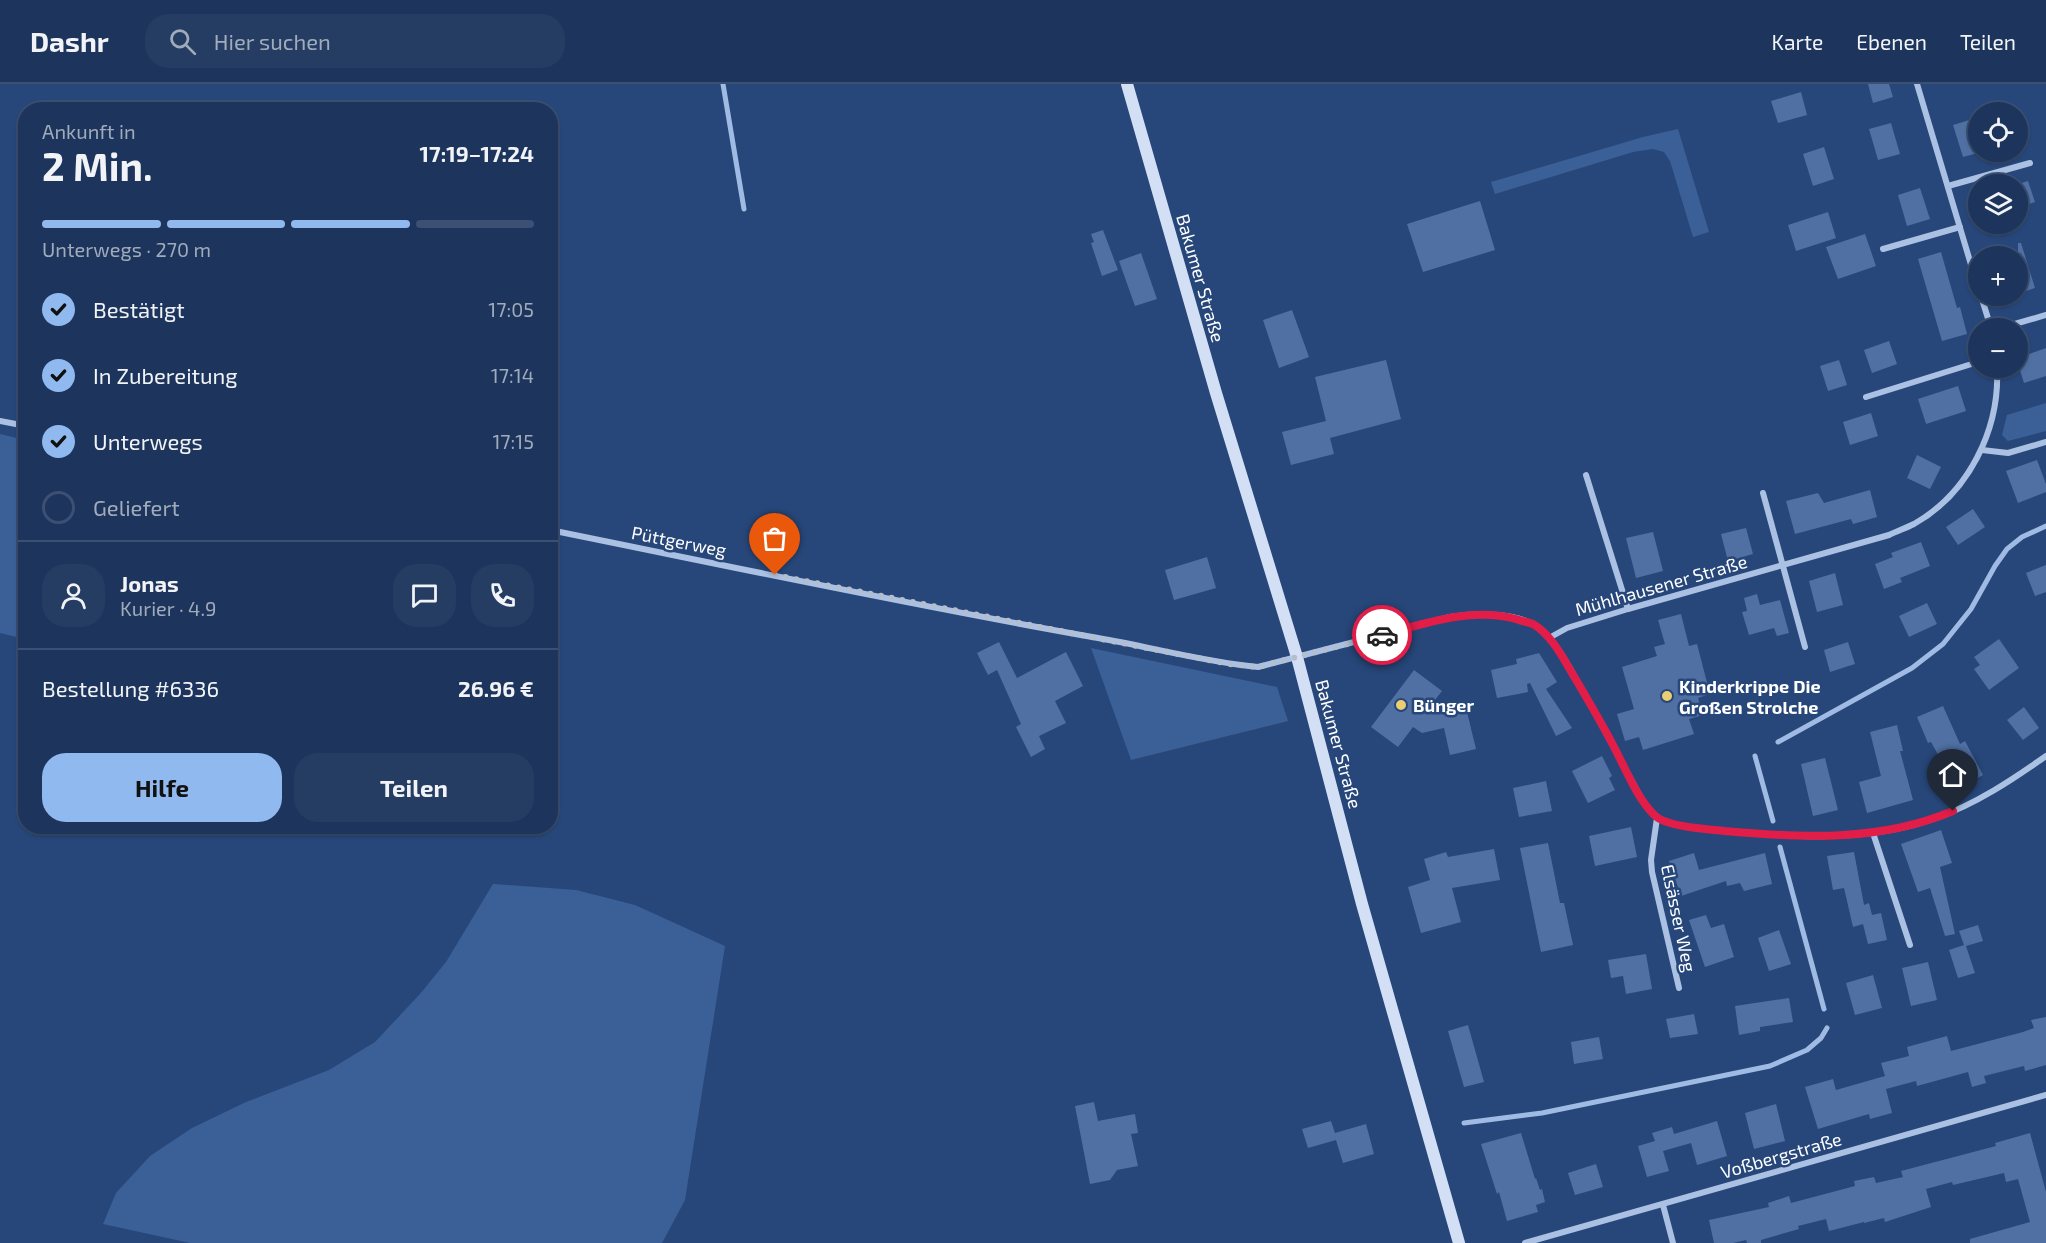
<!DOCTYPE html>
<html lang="de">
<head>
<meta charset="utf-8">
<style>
  :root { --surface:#1d355c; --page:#253d62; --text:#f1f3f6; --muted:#a0abbb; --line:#3b5072; --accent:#90b9f0 }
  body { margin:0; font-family:"Exo 2",sans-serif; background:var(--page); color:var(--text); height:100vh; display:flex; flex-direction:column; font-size:22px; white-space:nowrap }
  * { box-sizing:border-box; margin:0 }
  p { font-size:20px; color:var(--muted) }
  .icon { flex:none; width:33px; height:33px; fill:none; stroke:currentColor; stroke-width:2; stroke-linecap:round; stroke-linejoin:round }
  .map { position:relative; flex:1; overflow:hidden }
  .details { position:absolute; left:18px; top:18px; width:540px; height:732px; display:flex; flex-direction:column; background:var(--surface); border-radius:24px; box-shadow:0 2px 4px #0004,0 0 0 2px var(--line) }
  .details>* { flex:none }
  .buttons { position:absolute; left:1968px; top:18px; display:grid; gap:12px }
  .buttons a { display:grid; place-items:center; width:60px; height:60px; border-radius:50%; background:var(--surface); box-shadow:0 2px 4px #0004,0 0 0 2px var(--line); font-size:30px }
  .pin { position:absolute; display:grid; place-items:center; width:51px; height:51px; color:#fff; margin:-62px -26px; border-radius:50% 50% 50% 0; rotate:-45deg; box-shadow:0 0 6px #0007 }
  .pin .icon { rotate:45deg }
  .courier { position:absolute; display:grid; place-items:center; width:60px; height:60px; margin:-30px; border:4px solid #e11d48; border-radius:50%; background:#fff; color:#222; box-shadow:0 2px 8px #0007 }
  .headline em { font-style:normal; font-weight:700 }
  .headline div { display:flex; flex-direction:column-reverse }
  .headline { display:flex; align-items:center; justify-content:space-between; height:102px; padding:0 24px }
  h1 { font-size:39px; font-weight:700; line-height:45px }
  .bar { display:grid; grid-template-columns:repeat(4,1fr); gap:9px 6px; align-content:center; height:72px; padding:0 24px }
  .bar i { height:8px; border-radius:4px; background:var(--line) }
  .bar .current { background:var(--accent) }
  .bar p { grid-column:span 4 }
  .line { display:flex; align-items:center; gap:15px; padding:0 24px; border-top:2px solid var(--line) }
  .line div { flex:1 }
  .round { display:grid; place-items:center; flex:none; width:63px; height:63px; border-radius:24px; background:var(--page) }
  ol { padding:0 24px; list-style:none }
  li { display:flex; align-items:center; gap:18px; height:66px }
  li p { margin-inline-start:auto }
  li .icon { padding:6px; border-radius:50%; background:var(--accent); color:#111; stroke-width:4 }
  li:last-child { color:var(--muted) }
  li i { width:33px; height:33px; border:3px solid var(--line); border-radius:50% }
  .primary-button { display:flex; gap:12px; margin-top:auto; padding:12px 24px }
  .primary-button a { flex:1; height:69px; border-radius:24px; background:var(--accent); color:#111; font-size:24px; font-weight:700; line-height:69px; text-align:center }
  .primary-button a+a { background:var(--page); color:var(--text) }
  header { display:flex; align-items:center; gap:36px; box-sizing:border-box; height:84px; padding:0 30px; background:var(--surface); border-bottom:2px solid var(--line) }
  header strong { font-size:28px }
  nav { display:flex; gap:33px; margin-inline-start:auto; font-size:21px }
  .search { width:420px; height:54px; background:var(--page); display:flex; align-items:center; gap:15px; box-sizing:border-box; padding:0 21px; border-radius:24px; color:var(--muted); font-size:22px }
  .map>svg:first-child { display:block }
  .green { fill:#3b6097 }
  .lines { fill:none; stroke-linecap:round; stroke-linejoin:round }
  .stream { stroke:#9fbbe4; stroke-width:5 }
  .building { fill:#5070a3 }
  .minor { stroke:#abc1e3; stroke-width:6 }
  .secondary { stroke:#d3dff4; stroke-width:12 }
  .done { stroke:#b3bfd0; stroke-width:6; stroke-dasharray:0 10.8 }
  .route { stroke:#e11d48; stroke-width:8 }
  .poi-dot { fill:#ebce71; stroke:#27477a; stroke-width:2 }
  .labels { text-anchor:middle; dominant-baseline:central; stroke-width:5; stroke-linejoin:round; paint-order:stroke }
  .street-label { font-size:18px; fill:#fff; stroke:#27477a }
  .poi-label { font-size:18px; font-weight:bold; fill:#fff; stroke:#27477a; text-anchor:start }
</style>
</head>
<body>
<header>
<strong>Dashr</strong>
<div class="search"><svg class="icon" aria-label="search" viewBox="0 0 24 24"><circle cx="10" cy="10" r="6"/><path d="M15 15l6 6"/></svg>Hier suchen</div>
<nav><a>Karte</a><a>Ebenen</a><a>Teilen</a></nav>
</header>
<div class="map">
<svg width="2046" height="1159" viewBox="0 0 2046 1159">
  <rect width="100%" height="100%" fill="#27477a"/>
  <g class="green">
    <polygon points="1678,45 1709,148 1693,153 1670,77 1664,68 1653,65 1633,68 1495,110 1491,98 1643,53"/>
    <polygon points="2046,319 2046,347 2008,357 2002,351 2007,331"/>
    <polygon points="0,350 25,356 25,555 0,549"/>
    <polygon points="1091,564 1277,603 1288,637 1131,676"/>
    <polygon points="493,800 576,806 635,821 725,862 685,1116 662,1159 190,1159 103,1140 116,1109 150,1072 192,1044 246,1018 329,986 375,958 420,910 446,878"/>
  </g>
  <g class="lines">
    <g class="stream">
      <polyline points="723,0 744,125"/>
      <polyline points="1778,658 1912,584 1943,560 1971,525 1995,482 2007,465 2022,453 2046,442"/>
      <polyline points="1755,672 1773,737"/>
      <polyline points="1780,763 1824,925"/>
      <polyline points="1464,1039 1542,1029 1770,982 1807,966 1821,954 1827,944"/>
    </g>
  </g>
  <g class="building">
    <polygon points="1868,0 1889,0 1893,13 1873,19"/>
    <polygon points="1801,8 1807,31 1778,39 1771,17"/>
    <polygon points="1976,34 1978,42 1978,69 1963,73 1953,41"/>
    <polygon points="1891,39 1900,70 1878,76 1869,45"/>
    <polygon points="1824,63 1834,95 1813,102 1803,70"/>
    <polygon points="2028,97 2035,118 2018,124 2018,100"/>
    <polygon points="1920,104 1930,135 1907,142 1898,111"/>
    <polygon points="1480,117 1495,166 1423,188 1407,140"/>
    <polygon points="1828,128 1836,154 1796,167 1788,141"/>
    <polygon points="1103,146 1118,186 1102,192 1091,159 1094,158 1091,150"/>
    <polygon points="1865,150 1876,182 1838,195 1826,163"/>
    <polygon points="2018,159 2021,159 2035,204 2018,210"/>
    <polygon points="1941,168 1957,224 1960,223 1967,250 1942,257 1918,175"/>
    <polygon points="1141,169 1157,215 1135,222 1119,177"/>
    <polygon points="1292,226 1309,273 1279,284 1263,236"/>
    <polygon points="1889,257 1897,280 1872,289 1864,266"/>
    <polygon points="2046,264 2046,292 2024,299 2018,280 2018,274"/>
    <polygon points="1386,276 1401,335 1330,354 1334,370 1291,381 1282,348 1326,337 1315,293"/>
    <polygon points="1839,276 1847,301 1828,307 1820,282"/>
    <polygon points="1958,302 1966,327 1926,340 1918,315"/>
    <polygon points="1871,329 1878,352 1850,361 1843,338"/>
    <polygon points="1917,371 1941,383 1930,405 1907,394"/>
    <polygon points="2037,376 2046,400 2046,408 2018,419 2006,387"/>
    <polygon points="1870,406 1877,433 1853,440 1851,435 1795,450 1786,417 1818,409 1824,419"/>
    <polygon points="1973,425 1985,443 1958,461 1946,443"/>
    <polygon points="1746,444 1753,470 1728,477 1721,450"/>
    <polygon points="1653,448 1663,487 1636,494 1626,454"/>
    <polygon points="1921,458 1930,482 1900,494 1902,498 1884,505 1875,480 1893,473 1891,469"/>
    <polygon points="1207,473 1216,504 1174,516 1165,486"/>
    <polygon points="2046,481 2046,508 2035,512 2026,489"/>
    <polygon points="1835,489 1843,521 1817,528 1809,497"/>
    <polygon points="1757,510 1760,521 1780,516 1789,549 1777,552 1774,544 1749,551 1742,528 1747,527 1744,514"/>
    <polygon points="1927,519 1937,540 1909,553 1899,532"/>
    <polygon points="1681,530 1689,562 1697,560 1710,610 1698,614 1703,631 1689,635 1694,650 1643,666 1639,653 1625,657 1617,630 1634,625 1622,583 1657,572 1654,563 1665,560 1658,536"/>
    <polygon points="1999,555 2019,584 1989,606 1974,585 1980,581 1974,573"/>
    <polygon points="999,558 1017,594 1066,568 1083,602 1055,617 1066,639 1039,652 1045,665 1031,673 1016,643 1021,640 997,586 988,591 977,569"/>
    <polygon points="1848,558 1855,580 1830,588 1824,566"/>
    <polygon points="1539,569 1557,598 1546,605 1572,644 1556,652 1530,599 1527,600 1528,608 1497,614 1491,586 1517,580 1516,575"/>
    <polygon points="1414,586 1442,607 1431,621 1447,633 1467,628 1476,665 1450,671 1444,644 1422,649 1413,643 1398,663 1371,643"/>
    <polygon points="1943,622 1960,660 1965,657 1983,691 1957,705 1931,658 1928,659 1917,633"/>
    <polygon points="2024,623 2039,644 2023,656 2007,636"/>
    <polygon points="1897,641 1903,667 1900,667 1913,716 1867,729 1859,698 1881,692 1870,648"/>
    <polygon points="1602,672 1612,692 1609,694 1615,706 1588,719 1572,687"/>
    <polygon points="1825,674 1838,726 1813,732 1801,680"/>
    <polygon points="1546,697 1552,727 1519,733 1513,704"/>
    <polygon points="1631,743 1637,773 1595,782 1589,752"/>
    <polygon points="1941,746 1952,779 1940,783 1955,850 1945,852 1930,804 1918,808 1901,760"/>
    <polygon points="1548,759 1560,819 1564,819 1573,861 1541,868 1520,764"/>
    <polygon points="1494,765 1500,796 1452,804 1461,838 1421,849 1408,803 1430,796 1424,775 1446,768 1448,773"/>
    <polygon points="1854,768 1864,821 1869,819 1872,831 1881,829 1887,856 1868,860 1863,840 1853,843 1844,804 1833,806 1827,772"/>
    <polygon points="1694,769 1699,786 1765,769 1772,800 1744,807 1740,799 1727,802 1726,797 1681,812 1669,777"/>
    <polygon points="1706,831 1711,844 1724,840 1734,873 1705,883 1689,836"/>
    <polygon points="1978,841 1983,857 1966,862 1975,889 1958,894 1949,866 1964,861 1959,847"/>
    <polygon points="1779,846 1791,880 1769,887 1758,854"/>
    <polygon points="1646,870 1652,905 1626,910 1623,892 1611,894 1608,876"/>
    <polygon points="1928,878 1937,916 1911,922 1902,884"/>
    <polygon points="1873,891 1882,924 1855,931 1846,899"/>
    <polygon points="1789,914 1793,938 1760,943 1760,947 1739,951 1735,922"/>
    <polygon points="1694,930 1698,950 1670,954 1666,935"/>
    <polygon points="2046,933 2046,981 2025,987 2024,982 1984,992 1986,999 1972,1003 1968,988 1917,1002 1916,997 1886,1005 1892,1029 1870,1035 1869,1030 1818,1045 1805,1003 1833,995 1836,1006 1885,992 1881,979 1909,972 1907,963 1947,952 1951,967 2023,948 2034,944 2031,936"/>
    <polygon points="1468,941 1484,998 1464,1003 1448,947"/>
    <polygon points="1599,953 1603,975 1574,980 1571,958"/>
    <polygon points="1094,1018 1098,1037 1135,1030 1138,1049 1131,1050 1138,1082 1117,1086 1110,1096 1090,1100 1075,1022"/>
    <polygon points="1776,1020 1785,1057 1754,1065 1745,1029"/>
    <polygon points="1331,1037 1335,1049 1366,1040 1374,1070 1343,1079 1336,1056 1308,1064 1302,1045"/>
    <polygon points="1717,1037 1727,1072 1697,1081 1691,1059 1663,1067 1669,1087 1647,1093 1638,1062 1655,1057 1652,1049 1672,1043 1674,1050"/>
    <polygon points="1521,1049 1535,1095 1536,1094 1540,1106 1542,1105 1545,1118 1536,1121 1538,1128 1507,1137 1499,1108 1497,1110 1481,1060"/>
    <polygon points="2030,1049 2046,1108 2046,1159 1970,1159 1970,1155 2030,1138 2018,1095 2006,1098 2004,1089 1953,1101 1952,1098 1926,1105 1931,1123 1885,1138 1884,1134 1864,1139 1864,1138 1829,1147 1826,1135 1798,1142 1799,1145 1761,1156 1761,1159 1747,1159 1746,1156 1733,1159 1714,1159 1709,1136 1769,1123 1768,1119 1789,1112 1791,1119 1855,1102 1854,1097 1874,1093 1876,1099 1903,1093 1901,1087 1996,1062 1995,1059"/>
    <polygon points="1596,1080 1603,1103 1575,1111 1568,1089"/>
  </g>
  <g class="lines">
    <g class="minor">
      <polyline points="1917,0 1978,204"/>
      <polyline points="1948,102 2030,79"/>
      <polyline points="1883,165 1960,143"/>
      <polyline points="1981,212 1991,244"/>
      <polyline points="2001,244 2046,231"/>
      <polyline points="1866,313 1978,278"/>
      <polyline points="0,337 26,342"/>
      <polyline points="1982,366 2008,369 2046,358"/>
      <polyline points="1586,391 1628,525"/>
      <polyline points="1763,409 1805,563"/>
      <path d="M 550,446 C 733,483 915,522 1098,554 C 1151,563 1204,578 1258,583 L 1450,533 C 1473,529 1514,528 1534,541 C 1555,554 1568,581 1580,602 C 1597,631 1612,660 1628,690 C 1635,702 1646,727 1658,734 C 1677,745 1717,746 1739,748 C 1805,754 1872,757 1936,734 C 1976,720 2012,696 2046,672"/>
      <path d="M 1549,554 L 1567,544 L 1628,525 L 1889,451 C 1897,447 1906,444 1914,440 C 1969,409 2000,345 1997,284"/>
      <polyline points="1657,734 1651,776 1652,788 1679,904"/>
      <polyline points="1873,749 1910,861"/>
      <polyline points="1663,1121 1673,1159"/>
      <polyline points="1525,1159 2046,1011"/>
    </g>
    <polyline class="secondary" points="1127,0 1216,309 1297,573 1362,820 1459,1159"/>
  </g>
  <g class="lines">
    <polyline class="done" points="775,491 1229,580 1258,583 1382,551"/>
    <path class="route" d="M 1382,551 C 1426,539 1470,523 1516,535 C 1521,537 1528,538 1533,540 C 1552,551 1564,576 1575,594 C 1588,616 1601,638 1613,661 C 1622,678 1630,697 1640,713 C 1644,719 1652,730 1658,734 C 1672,743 1707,745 1724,747 C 1802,754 1879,758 1953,727"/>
  </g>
  <g class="poi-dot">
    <circle cx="1667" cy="612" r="6"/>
    <circle cx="1401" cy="621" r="6"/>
  </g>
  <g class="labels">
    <g class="street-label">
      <text transform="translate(1201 194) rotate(74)">Bakumer Straße</text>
      <text transform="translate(679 457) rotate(11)">Püttgerweg</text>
      <text transform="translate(1661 501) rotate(-16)">Mühlhausener Straße</text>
      <text transform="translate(1339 660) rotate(75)">Bakumer Straße</text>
      <text transform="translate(1679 834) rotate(78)">Elsässer Weg</text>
      <text transform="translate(1781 1071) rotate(-16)">Voßbergstraße</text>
    </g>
    <g class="poi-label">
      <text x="1679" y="602">Kinderkrippe Die<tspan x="1679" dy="21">Großen Strolche</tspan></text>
      <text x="1413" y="621">Bünger</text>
    </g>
  </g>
</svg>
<div class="buttons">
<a><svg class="icon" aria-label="locate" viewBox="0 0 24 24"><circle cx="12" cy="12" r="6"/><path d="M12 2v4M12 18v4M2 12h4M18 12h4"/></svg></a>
<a><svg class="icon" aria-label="layers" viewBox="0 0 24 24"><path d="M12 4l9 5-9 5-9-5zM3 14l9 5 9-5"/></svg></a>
<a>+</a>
<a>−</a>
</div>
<div class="pin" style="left:775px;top:491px;background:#ea580c"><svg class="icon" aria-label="bag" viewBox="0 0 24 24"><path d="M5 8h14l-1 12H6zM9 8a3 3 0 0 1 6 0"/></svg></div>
<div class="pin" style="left:1953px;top:727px;background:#1f2937"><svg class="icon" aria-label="home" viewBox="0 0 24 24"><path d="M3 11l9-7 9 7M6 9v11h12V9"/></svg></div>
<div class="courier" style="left:1382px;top:551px"><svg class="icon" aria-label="car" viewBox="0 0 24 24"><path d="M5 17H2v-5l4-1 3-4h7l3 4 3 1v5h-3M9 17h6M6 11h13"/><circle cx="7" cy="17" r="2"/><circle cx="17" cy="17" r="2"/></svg></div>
<section class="details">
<div class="headline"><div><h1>2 Min.</h1><p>Ankunft in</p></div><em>17:19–17:24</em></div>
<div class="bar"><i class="current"></i><i class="current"></i><i class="current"></i><i></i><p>Unterwegs · 270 m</p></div>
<ol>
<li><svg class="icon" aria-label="check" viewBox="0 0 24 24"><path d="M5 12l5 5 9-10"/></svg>Bestätigt<p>17:05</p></li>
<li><svg class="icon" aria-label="check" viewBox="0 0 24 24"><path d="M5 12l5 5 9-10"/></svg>In Zubereitung<p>17:14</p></li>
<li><svg class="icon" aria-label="check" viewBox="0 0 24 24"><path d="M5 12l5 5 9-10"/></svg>Unterwegs<p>17:15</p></li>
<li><i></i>Geliefert</li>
</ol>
<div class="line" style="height:108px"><a class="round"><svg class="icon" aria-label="person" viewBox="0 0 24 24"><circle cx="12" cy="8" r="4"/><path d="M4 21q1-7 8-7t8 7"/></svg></a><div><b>Jonas</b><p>Kurier · 4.9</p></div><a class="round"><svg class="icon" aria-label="chat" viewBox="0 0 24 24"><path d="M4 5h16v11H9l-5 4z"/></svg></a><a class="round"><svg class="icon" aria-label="phone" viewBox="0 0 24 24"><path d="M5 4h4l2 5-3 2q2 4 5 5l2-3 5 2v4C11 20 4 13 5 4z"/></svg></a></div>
<div class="line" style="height:78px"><div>Bestellung #6336</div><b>26.96 €</b></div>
<div class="primary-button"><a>Hilfe</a><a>Teilen</a></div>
</section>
</div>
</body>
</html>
